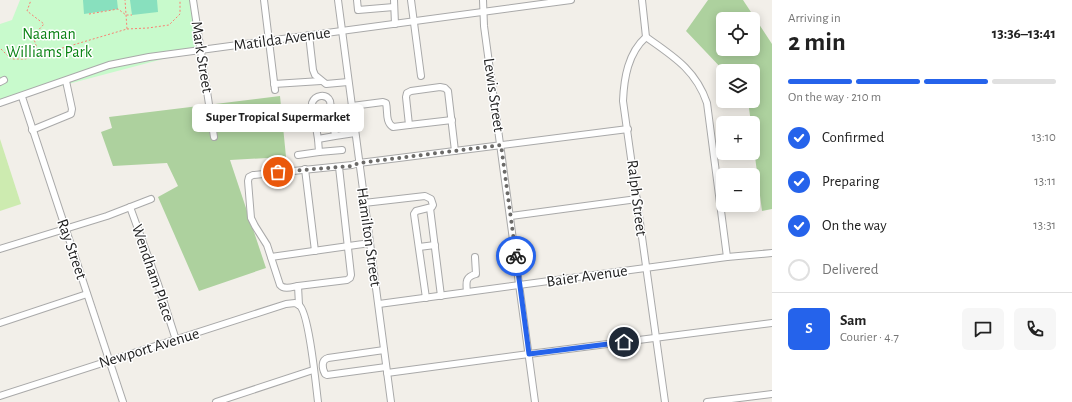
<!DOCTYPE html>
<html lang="en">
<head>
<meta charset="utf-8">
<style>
  :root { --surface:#fff; --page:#f6f6f6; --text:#222; --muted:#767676; --line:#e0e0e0; --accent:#2563eb }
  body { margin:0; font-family:"Alegreya Sans",sans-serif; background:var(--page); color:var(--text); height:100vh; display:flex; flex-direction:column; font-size:15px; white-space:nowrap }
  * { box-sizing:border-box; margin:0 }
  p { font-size:13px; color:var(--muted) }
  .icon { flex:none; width:22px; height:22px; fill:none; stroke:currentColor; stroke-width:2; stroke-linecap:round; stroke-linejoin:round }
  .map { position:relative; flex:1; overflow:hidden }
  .panel { display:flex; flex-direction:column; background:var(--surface); width:300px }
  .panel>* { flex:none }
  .fabs { position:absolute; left:716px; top:12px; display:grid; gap:8px }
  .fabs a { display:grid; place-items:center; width:44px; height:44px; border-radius:6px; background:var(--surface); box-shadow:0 2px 10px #0003; font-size:20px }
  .pin { position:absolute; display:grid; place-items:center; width:34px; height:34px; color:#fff; margin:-17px; border:2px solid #fff; border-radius:50%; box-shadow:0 1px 4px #0007 }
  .courier { position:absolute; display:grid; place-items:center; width:40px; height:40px; margin:-20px; border:3px solid #2563eb; border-radius:50%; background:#fff; color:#222; box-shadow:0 1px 5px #0007 }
  .bubble { position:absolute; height:28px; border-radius:6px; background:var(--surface); box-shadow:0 2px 10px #0003; font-size:13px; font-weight:700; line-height:28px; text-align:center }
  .headline em { font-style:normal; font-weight:700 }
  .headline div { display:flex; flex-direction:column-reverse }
  .headline { display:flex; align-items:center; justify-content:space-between; height:68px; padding:0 16px }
  h1 { font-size:26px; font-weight:700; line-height:30px }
  .bar { display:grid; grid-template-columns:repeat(4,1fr); gap:6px 4px; align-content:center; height:48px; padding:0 16px }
  .bar i { height:5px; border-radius:3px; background:var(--line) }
  .bar .current { background:var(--accent) }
  .bar p { grid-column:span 4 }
  .line { display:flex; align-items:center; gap:10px; padding:0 16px; border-top:1px solid var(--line) }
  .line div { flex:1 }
  .round { display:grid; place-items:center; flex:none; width:42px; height:42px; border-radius:6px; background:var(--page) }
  ol { padding:0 16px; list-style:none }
  li { display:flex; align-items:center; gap:12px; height:44px }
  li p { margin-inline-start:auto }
  li .icon { padding:4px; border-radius:50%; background:var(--accent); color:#fff; stroke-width:4 }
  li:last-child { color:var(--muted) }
  li i { width:22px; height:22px; border:2px solid var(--line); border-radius:50% }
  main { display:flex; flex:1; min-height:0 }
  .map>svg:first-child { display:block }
  .grass { fill:#cdebb0 }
  .forest { fill:#add19e; fill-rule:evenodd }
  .park { fill:#c8facc }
  .pitch { fill:#88e0be }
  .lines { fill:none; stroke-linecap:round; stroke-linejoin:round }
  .minor-casing { stroke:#a9a9a9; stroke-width:8 }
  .path { stroke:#fa8072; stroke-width:1; stroke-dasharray:2 2; stroke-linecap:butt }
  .minor { stroke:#fff; stroke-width:6 }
  .done { stroke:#6b6a68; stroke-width:4; stroke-dasharray:0 7.2 }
  .route { stroke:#2563eb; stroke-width:5 }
  .labels { text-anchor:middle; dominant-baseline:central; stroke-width:3; stroke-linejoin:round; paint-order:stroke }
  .park-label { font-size:16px; fill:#0c8416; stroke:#fff }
  .street-label { font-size:16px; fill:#222; stroke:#fff }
</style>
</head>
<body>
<main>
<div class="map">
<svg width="772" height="402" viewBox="0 0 772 402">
  <rect width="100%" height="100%" fill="#f2efe9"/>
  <polygon class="grass" points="0,139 21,204 0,211"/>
  <g class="forest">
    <path d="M 708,0 L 743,0 L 772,44 L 772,209 L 762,211 L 753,141 L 753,123 L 751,123 L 748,101 L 753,101 L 753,71 L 724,71 L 686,31 ZM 723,19 L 753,19 L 753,49 L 723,49 Z"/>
    <polygon points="280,96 286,157 230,160 266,268 199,291 158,197 178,186 167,163 113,166 101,132 112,128 109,117"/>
  </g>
  <polygon class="park" points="20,0 190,0 197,50 0,102 0,24 12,20"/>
  <g class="pitch">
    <polygon points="83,0 117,0 118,9 84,14"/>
    <polygon points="130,0 157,0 158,12 132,15"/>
  </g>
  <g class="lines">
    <g class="minor-casing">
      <g id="minor">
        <polyline points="193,0 214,137"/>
        <polyline points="264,0 275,90"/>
        <polyline points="338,0 391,402"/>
        <polyline points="357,0 358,10 394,7"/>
        <polyline points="394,0 395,24"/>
        <polyline points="411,0 421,76"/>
        <polyline points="483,0 484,26 535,402"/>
        <path d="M 642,0 L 646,37 C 628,53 624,78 623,101 L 665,402"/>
        <polyline points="309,35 313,70 315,75 326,84 348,82"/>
        <path d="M 646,37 C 673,56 696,70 707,103 L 727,257"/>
        <polyline points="0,82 4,80"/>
        <polyline points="274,84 321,81"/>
        <polyline points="22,97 123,402"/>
        <polyline points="0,103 109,65 149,57 571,0"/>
        <path d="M 352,106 L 383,102 L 386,103 C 388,111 385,122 393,127 L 409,125 L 406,97 L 407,93 L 411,91 L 440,87 L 445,88 L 448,91 L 455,151"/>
        <polyline points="409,125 452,120"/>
        <polyline points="32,130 71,114 72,109 66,81"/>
        <path d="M 335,136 L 318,139 L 312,103 C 315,95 326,93 330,101 L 335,136 L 355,133"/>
        <polyline points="319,152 342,150"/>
        <polyline points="298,155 319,152 318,139"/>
        <polyline points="305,169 315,251"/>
        <polyline points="364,203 425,196 431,199 433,205 432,207 416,211 414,214 426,298"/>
        <polyline points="130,207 158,284 176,340"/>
        <polyline points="430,208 441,296"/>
        <polyline points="511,216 637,199"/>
        <polyline points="419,247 435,245"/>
        <polyline points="0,249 107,216 151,199"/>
        <polyline points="271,257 370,243"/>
        <polyline points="298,286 347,280 350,278 351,275 339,167"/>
        <path d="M 467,292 C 466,282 465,277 476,274 L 475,257"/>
        <polyline points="379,304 727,257 772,253"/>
        <path d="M 299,305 L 298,286 C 292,287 284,290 280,285 L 267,245 L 255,226 L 251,218 L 248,181 L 249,177 L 253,175 L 352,165 L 359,163 L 628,129"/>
        <path d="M 299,305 C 309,312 316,386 318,402"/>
        <polyline points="0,323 87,294"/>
        <path d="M 384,350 L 328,358 C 321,360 322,368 325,374 L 327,375 L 386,367"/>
        <polyline points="387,373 529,354 772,323"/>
        <polyline points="0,396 286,304 295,303 299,305"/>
        <polyline points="216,402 313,370"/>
        <polyline points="707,402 772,394"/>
      </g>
    </g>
    <g class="path">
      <polyline points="89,14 118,9 126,15 132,15"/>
      <polyline points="127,29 148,28 169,25 180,14 180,0"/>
      <polyline points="1,49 11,59 25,59 39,55 33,36 44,24 27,11 31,0"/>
      <polyline points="39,55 127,29 125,0"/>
    </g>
    <use href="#minor" class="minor"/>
  </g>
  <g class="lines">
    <polyline class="done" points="278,172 352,166 359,163 501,145 516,256"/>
    <polyline class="route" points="516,256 529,354 624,342"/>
  </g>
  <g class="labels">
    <g class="park-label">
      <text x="49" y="34">Naaman<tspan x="49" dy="18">Williams Park</tspan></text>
    </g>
    <g class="street-label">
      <text transform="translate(282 39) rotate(-8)">Matilda Avenue</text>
      <text transform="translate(202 57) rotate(81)">Mark Street</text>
      <text transform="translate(494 95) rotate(82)">Lewis Street</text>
      <text transform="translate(637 198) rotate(83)">Ralph Street</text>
      <text transform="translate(369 237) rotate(82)">Hamilton Street</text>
      <text transform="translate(72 249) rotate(71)">Ray Street</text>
      <text transform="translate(153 273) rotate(71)">Wendham Place</text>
      <text transform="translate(587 276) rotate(-8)">Baier Avenue</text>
      <text transform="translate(149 348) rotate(-17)">Newport Avenue</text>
    </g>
  </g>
</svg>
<div class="fabs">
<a><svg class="icon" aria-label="locate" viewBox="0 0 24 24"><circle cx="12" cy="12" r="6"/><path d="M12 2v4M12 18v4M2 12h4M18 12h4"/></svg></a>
<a><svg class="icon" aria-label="layers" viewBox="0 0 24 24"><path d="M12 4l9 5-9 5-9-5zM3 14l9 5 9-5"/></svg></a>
<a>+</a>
<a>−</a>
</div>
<div class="pin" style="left:278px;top:172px;background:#ea580c"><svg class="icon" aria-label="bag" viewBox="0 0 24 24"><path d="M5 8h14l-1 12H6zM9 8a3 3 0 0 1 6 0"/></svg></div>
<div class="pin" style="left:624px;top:342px;background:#1f2937"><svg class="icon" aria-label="home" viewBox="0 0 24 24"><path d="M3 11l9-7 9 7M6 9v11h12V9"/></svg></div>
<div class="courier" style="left:516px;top:256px"><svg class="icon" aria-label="bike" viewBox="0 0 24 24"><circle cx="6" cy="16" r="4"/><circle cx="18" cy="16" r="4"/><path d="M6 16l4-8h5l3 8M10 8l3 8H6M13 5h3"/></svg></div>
<div class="bubble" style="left:192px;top:104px;width:172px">Super Tropical Supermarket</div>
</div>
<section class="panel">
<div class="headline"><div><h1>2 min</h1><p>Arriving in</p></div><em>13:36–13:41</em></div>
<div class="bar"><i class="current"></i><i class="current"></i><i class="current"></i><i></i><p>On the way · 210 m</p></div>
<ol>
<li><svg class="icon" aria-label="check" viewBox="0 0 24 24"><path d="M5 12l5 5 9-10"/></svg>Confirmed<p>13:10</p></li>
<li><svg class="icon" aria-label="check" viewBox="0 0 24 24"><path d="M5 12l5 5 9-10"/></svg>Preparing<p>13:11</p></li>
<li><svg class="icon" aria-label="check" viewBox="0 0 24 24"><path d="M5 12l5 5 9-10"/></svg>On the way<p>13:31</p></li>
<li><i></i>Delivered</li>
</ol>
<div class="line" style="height:72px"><b class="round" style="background:var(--accent);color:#fff">S</b><div><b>Sam</b><p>Courier · 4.7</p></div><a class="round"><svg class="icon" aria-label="chat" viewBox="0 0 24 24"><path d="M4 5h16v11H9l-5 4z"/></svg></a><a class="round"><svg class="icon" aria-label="phone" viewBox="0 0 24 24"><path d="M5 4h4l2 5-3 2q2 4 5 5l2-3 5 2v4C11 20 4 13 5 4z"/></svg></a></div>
</section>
</main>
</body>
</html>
